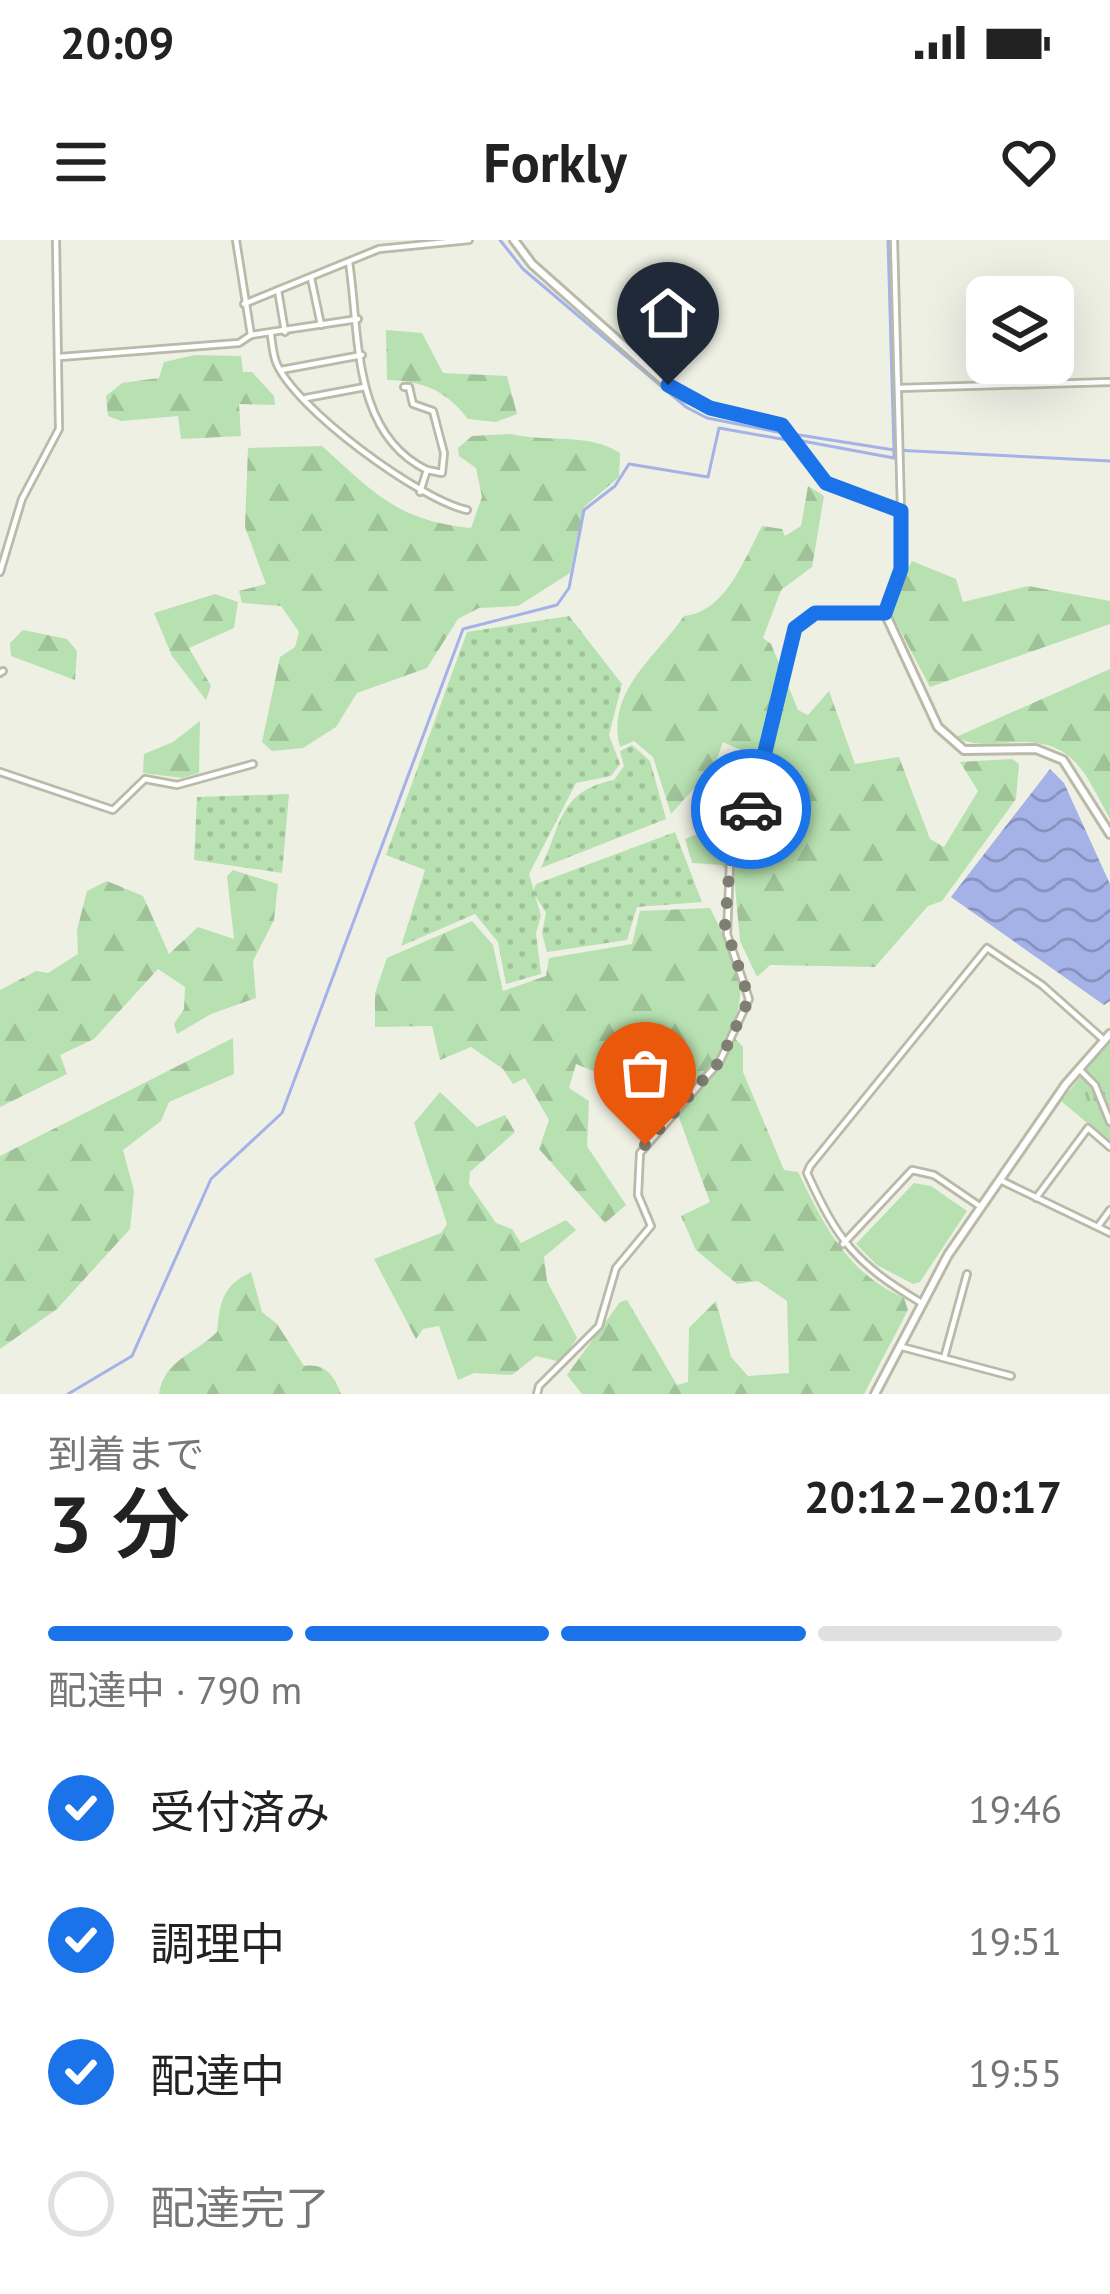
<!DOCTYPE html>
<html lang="ja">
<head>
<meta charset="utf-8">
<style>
  :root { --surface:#fff; --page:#f6f6f6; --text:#222; --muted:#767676; --line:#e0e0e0; --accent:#1a73e8 }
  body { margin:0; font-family:"PT Sans","Noto Sans JP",sans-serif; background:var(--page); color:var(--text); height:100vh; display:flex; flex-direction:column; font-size:45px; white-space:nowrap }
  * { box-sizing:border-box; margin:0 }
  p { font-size:39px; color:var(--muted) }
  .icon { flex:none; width:66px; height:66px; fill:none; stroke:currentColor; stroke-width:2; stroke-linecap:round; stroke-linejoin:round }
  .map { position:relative; height:1154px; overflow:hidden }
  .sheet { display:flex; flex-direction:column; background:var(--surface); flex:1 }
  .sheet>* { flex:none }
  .tools { position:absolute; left:966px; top:36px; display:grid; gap:24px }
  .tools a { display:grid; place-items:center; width:108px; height:108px; border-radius:18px; background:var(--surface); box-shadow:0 12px 48px #0002; font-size:60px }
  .pin { position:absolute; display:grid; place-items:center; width:102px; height:102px; color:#fff; margin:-123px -51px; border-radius:50% 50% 50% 0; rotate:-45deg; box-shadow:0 0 12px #0007 }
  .pin .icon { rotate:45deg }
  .courier { position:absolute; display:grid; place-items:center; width:120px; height:120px; margin:-60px; border:9px solid #1a73e8; border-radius:50%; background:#fff; color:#222; box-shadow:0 3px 15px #0007 }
  .overview em { font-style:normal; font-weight:600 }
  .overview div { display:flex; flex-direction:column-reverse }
  .overview { display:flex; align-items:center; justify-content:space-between; height:204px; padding:0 48px }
  h1 { font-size:78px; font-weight:600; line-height:90px }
  .bar { display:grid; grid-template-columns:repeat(4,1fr); gap:18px 12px; align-content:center; height:144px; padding:0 48px }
  .bar i { height:15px; border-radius:9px; background:var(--line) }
  .bar .current { background:var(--accent) }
  .bar p { grid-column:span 4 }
  ol { padding:0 48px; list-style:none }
  li { display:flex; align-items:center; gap:36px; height:132px }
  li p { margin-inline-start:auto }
  li .icon { padding:12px; border-radius:50%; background:var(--accent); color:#fff; stroke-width:4 }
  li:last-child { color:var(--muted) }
  li i { width:66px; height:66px; border:6px solid var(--line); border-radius:50% }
  .status { display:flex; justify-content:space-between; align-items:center; height:84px; padding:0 60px; background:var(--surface); direction:ltr }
  .status svg { height:33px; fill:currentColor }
  header { display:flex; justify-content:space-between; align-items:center; height:156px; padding:0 48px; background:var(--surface); font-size:54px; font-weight:600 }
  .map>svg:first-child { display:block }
  .grass { fill:url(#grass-dots) }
  .forest { fill:url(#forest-firs) }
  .park { fill:url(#park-tufts) }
  .pitch { fill:#b7e1b0 }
  .water { fill:url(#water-waves) }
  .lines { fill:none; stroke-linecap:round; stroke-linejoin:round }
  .stream { stroke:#a4b2e8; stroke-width:3 }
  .minor-casing { stroke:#b9baa7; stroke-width:10 }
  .tertiary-casing { stroke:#b9baa7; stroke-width:12 }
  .minor { stroke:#fff; stroke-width:4.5 }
  .tertiary { stroke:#fff; stroke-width:6 }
  .done { stroke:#7e7e72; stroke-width:12; stroke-dasharray:0 21.6 }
  .route { stroke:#1a73e8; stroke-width:15 }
</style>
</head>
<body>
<div class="status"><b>20:09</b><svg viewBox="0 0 49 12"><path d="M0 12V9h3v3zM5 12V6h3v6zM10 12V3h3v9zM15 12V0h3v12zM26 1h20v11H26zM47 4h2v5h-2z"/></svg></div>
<header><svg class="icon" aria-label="menu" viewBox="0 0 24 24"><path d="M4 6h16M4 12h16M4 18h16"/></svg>Forkly<svg class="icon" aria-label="heart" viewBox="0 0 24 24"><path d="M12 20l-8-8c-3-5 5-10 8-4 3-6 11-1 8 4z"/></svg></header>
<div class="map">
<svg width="1110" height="1154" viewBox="0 0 1110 1154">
  <defs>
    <pattern id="grass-dots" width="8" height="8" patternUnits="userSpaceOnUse" patternTransform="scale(3)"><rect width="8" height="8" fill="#b7e1b0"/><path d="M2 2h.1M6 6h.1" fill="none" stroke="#9fc298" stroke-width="1.8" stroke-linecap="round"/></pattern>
    <pattern id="forest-firs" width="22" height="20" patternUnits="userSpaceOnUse" patternTransform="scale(3)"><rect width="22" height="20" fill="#b7e1b0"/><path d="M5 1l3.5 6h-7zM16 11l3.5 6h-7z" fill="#9fc298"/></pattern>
    <pattern id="park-tufts" width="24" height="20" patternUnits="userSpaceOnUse" patternTransform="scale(3)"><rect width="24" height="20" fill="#b7e1b0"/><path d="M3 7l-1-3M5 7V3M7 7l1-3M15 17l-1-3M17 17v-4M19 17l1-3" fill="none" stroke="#9fc298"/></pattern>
    <pattern id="water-waves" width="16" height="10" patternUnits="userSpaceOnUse" patternTransform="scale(3)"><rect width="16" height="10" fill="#a4b2e8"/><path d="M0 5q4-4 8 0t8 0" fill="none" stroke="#8792bd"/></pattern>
  </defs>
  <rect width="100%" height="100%" fill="#eff0e4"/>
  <g class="grass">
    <polygon points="569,376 622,444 609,495 620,524 611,536 576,543 529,634 541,676 536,693 541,734 506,744 498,702 475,674 401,706 425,630 386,615 467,392"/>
    <path d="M 632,505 L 650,521 L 666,579 L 541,628 C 562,583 559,551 614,540 L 624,526 L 620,511 Z"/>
    <polygon points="289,554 282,633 194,620 197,557"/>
    <polygon points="675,592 702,662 637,667 627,700 547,712 542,693 546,673 533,652 536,644"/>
  </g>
  <g class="forest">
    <path d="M 386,90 L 422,93 L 443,133 L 507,136 L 517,174 L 496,182 L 468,179 C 445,150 424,141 387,140 Z"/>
    <polygon points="195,115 241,116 243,132 252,132 274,156 275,165 239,164 241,196 181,199 178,176 121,181 108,176 106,156 122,143 159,138 164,122"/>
    <path d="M 511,194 C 547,203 588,192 620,213 L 619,237 L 584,267 L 570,333 L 518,366 L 479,368 L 458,379 L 427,428 L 357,453 L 336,487 L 303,508 L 272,511 L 262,502 L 280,417 L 295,407 L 299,392 L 281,366 L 242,363 L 239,351 L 266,344 L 245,287 L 248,208 L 322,206 C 374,253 398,281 471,288 L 482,257 L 476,228 L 459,216 L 458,208 L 472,196 Z"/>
    <path d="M 808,246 L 824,256 L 812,327 L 781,350 L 763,398 L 771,404 L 798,470 L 808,475 L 829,451 L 855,524 L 899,517 L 930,599 L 944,607 L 978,551 L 960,522 L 1012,519 L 1019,524 L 1016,559 L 942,661 L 928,666 L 875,727 L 770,725 L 757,737 L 740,701 L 734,635 L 721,625 L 692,623 L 685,599 L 716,586 L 750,587 L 774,525 L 723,502 L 714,526 L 671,574 L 653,517 L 634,501 L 620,507 C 605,452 657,416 684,376 C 725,373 745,318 762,286 L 782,289 L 785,296 L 801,286 Z"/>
    <polygon points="912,321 956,339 963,362 1028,346 1110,361 1110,384 930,447 891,373 891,360"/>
    <polygon points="215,354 238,362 234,388 189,408 211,446 206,460 172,416 154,373"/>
    <polygon points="23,390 67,399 77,411 75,440 11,416 10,403"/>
    <path d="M 1110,429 L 1110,579 C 1081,526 1072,496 1003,503 C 987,504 970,505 956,497 Z"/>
    <polygon points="200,481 199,533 182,538 143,533 144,514 173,502"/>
    <polygon points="233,630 278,644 274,680 253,721 256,758 211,774 177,794 174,784 184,769 185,747 158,729 94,799 60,815 67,834 0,867 0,750 36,731 48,733 78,714 77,690 87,651 107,641 143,656 169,714 198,687 234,699 227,636"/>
    <path d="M 710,668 C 734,717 753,740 730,793 L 743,807 L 743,832 L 784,930 L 798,932 C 824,985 847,1033 904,1058 L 908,1070 L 864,1154 L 582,1154 L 567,1135 L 620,1062 L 627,1060 L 677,1145 L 688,1142 L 689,1088 L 716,1061 L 731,1117 L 748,1136 L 789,1133 L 787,1061 L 758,1041 L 737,1044 L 696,1010 L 681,976 L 710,962 L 674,864 L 576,824 L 569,848 L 589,861 L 587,906 L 626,965 L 605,983 L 539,909 L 549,880 L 525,838 L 513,844 L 503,829 L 471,807 L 440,820 L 432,786 L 375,787 L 375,753 L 387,718 L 472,681 L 493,705 L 503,751 L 546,736 L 549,718 L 632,704 L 640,671 Z"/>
    <polygon points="233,798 234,834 169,862 161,881 123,910 134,951 130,989 57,1069 0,1109 0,916"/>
    <polygon points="440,852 477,887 505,875 515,892 470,932 469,944 496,983 512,989 521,1003 566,980 576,990 544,1017 547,1041 577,1098 561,1122 536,1116 512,1135 474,1133 458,1140 439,1086 423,1089 416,1099 374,1019 441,993 447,984 414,883"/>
    <path d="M 251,1032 L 262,1072 L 277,1084 L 304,1126 C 325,1123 334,1135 341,1154 L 159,1154 C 164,1120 195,1114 217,1092 C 220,1062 222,1046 251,1032 Z"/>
  </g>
  <polygon class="park" points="1110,801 1110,902 1061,861"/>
  <polygon class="pitch" points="914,943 931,946 967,971 920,1042 913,1044 877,1025 856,1004"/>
  <polygon class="water" points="1050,529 1064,543 1110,644 1110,761 1104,765 951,657"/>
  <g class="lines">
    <g class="stream">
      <polyline points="500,0 523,29 686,167 707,178 783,193"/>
      <polyline points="793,194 894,210 888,0"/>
      <polyline points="797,200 894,218 894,210 1110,221"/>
      <polyline points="68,1154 132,1116 211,939 282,873 463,389 557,365 569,348 584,270 615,246 629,224 708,237 719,188 787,200"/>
    </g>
    <g class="minor-casing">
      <g id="minor">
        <polyline points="236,0 251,95"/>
        <polyline points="894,0 901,271"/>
        <path d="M 349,22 C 360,94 351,193 427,230 L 420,252"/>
        <polyline points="311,38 321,85"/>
        <polyline points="278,50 285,92"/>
        <polyline points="244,64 379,9 469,0"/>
        <path d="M 271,95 C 272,103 273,114 276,122 C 294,168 420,260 467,270"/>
        <polyline points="60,117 239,103 251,95 358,79"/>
        <polyline points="281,130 362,115"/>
        <polyline points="404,147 409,147 413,164 433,171 444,213 442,233 427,230"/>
        <polyline points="898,148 1110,142"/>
        <polyline points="306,158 365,147"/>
        <polyline points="0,332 22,259 59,189 56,0"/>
        <polyline points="0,433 3,431"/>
        <polyline points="0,532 113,570 145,539 177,545 253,524"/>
        <polyline points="1079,829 1095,845 1110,882"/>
        <polyline points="1000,940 1110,993"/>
        <polyline points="1036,958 1088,888 1110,907"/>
        <polyline points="1099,985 1110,970"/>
        <polyline points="843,1004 912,930 934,935 981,967"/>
        <path d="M 920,1062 C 855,1023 838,1001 807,933 L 810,926 L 987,708 L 1042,745 L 1104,800"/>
        <polyline points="902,1107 1011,1136"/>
        <polyline points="944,1118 967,1034"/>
        <polyline points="537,1154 539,1146 599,1086 616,1028 651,986 638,955 640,913 720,821 749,759 727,694 730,623 767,517 795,388 815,373 885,373"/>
      </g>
    </g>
    <g class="tertiary-casing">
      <g id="tertiary">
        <polyline points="514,0 532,24 677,153 710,168 781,185 826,243 901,271 901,329 885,373 938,487 964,510 1036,509 1063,520 1110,594"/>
        <polyline points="875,1154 948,1015 1066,844 1110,794"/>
      </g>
    </g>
    <use href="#minor" class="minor"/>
    <use href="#tertiary" class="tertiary"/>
  </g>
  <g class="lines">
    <polyline class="done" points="645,905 720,821 749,759 725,685 730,623 751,569"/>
    <polyline class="route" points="668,145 710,168 782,185 826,243 901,271 901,329 885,373 815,373 795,388 751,569"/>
  </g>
</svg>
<div class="tools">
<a><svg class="icon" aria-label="layers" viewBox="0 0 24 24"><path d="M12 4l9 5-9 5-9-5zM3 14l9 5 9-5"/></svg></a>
</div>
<div class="pin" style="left:645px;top:905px;background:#ea580c"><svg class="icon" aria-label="bag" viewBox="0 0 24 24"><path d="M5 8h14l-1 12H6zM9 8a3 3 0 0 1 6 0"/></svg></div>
<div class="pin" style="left:668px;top:145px;background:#1f2937"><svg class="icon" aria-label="home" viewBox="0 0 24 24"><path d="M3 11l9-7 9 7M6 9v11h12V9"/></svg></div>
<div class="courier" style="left:751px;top:569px"><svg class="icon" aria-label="car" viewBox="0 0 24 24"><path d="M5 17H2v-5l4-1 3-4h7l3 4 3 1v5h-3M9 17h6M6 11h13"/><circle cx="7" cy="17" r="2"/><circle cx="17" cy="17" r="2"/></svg></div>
</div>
<section class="sheet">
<div class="overview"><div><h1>3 分</h1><p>到着まで</p></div><em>20:12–20:17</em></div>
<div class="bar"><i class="current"></i><i class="current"></i><i class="current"></i><i></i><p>配達中 · 790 m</p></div>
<ol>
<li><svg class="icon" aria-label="check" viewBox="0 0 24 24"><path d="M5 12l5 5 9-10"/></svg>受付済み<p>19:46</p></li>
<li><svg class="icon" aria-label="check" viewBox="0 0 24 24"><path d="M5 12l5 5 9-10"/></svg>調理中<p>19:51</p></li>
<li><svg class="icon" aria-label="check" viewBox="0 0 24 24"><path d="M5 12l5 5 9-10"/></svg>配達中<p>19:55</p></li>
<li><i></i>配達完了</li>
</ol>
</section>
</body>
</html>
